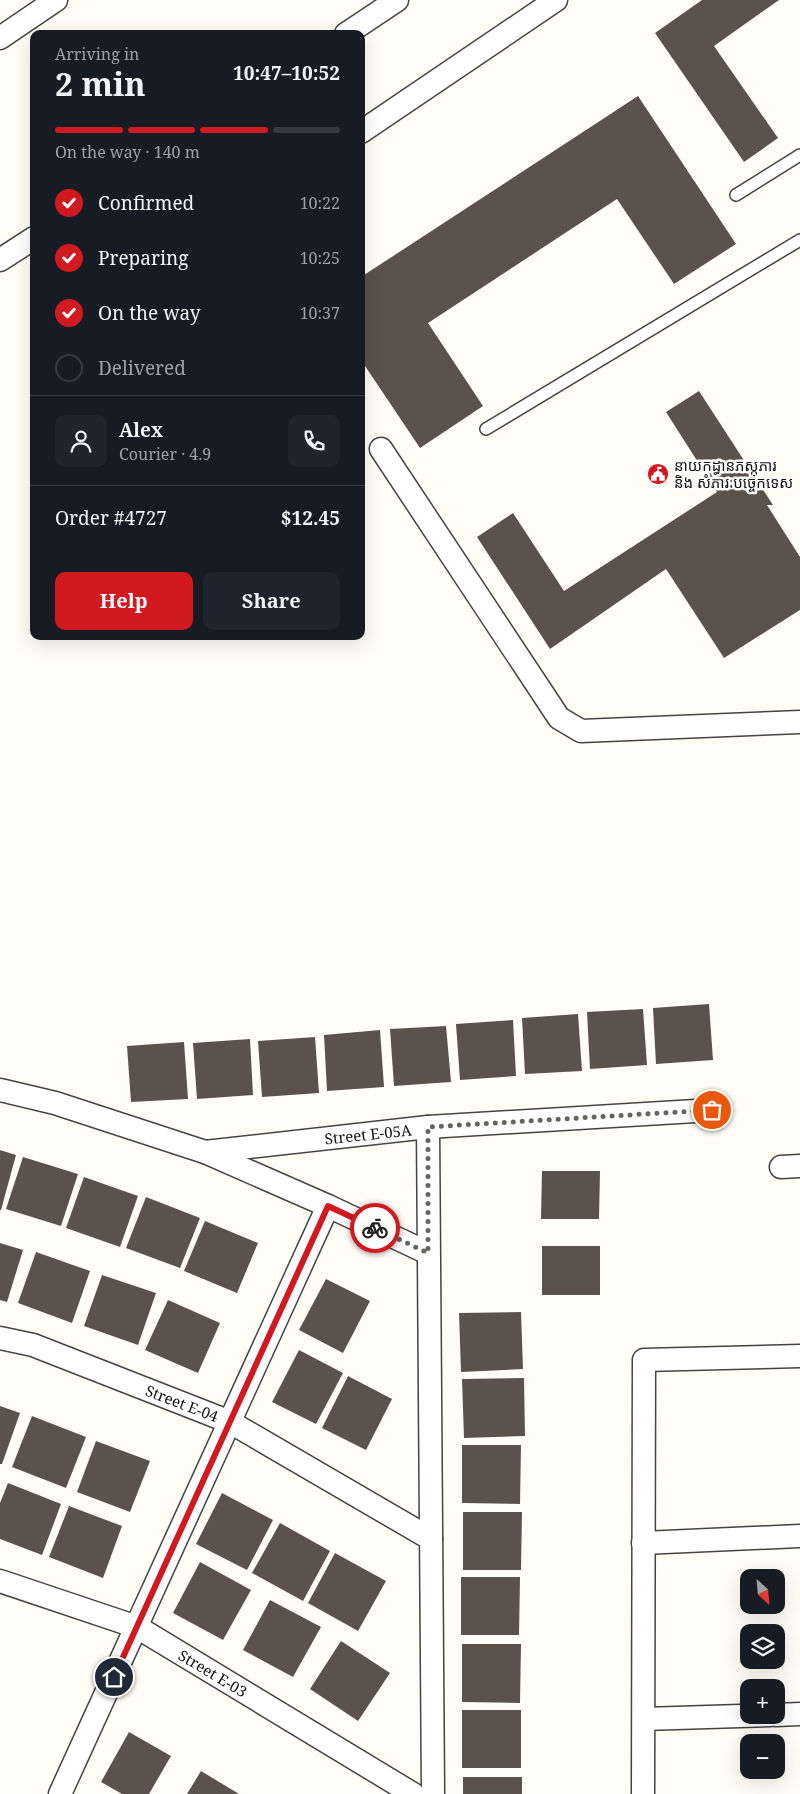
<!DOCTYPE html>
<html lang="en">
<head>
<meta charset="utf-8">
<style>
  :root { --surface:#171b24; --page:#20242c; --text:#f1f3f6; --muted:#9ea1a6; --line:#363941; --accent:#d11920 }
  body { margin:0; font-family:"Noto Serif","Noto Sans Khmer",serif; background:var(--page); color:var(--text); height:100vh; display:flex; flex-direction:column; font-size:19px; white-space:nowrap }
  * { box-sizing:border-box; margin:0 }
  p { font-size:16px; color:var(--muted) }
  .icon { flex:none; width:28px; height:28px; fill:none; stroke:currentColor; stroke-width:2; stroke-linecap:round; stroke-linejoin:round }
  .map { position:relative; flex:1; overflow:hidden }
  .sheet { position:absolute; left:30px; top:30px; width:335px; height:610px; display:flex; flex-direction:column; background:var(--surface); border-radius:10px; box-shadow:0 5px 20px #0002 }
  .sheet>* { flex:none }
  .needle { width:32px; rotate:154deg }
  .fabs { position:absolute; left:740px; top:1569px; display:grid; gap:10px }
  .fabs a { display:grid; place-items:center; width:45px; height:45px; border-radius:10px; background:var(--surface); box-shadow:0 5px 20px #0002; font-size:25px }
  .pin { position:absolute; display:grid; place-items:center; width:42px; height:42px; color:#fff; margin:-21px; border:2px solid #fff; border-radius:50%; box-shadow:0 1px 5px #0007 }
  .courier { position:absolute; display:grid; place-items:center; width:50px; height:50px; margin:-25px; border:4px solid #d11920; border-radius:50%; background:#fff; color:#222; box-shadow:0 1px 6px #0007 }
  .summary em { font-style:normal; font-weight:700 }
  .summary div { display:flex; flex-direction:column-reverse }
  .summary { display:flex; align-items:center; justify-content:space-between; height:85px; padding:0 25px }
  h1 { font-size:32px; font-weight:700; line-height:38px }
  .bar { display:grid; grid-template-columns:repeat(4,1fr); gap:8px 5px; align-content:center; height:60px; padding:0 25px }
  .bar i { height:6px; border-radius:4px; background:var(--line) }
  .bar .on { background:var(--accent) }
  .bar p { grid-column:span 4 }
  .line { display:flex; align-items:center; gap:12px; padding:0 25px; border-top:1px solid var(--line) }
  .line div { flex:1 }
  .round { display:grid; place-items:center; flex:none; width:52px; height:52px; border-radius:10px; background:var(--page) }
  ol { padding:0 25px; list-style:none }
  li { display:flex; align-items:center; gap:15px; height:55px }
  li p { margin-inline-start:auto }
  li .icon { padding:5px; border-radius:50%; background:var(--accent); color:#fff; stroke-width:4 }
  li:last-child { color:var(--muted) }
  li i { width:28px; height:28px; border:2px solid var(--line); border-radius:50% }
  .action { display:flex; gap:10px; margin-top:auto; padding:10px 25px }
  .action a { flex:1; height:58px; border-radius:10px; background:var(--accent); color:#fff; font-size:20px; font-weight:700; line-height:58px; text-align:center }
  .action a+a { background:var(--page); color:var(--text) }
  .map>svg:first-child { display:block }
  .building { fill:#5b524c }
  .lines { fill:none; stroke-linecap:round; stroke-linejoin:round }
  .lane-casing { stroke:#444; stroke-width:14 }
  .street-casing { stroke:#444; stroke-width:25 }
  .lane { stroke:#fff; stroke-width:11 }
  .street { stroke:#fff; stroke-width:22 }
  .done { stroke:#646461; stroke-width:5; stroke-dasharray:0 9 }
  .route { stroke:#d11920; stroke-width:6 }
  .labels { text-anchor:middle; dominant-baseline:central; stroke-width:5; stroke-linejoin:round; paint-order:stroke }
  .poi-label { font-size:15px; fill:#111; stroke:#fff; text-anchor:start }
  .street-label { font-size:15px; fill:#111; stroke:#fff }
</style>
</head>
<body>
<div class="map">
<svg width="800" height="1794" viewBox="0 0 800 1794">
  <rect width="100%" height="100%" fill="#fffdf5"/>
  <g class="building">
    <polygon points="702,0 779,0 714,46 778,138 744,162 655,33"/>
    <polygon points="638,96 736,244 674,284 617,199 428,323 483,406 420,448 361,360 361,277"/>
    <polygon points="699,391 773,505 767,505 800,557 800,610 724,658 666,569 550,649 477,537 513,513 564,591 717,492 666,412"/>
    <polygon points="709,1004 713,1060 656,1064 653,1008"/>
    <polygon points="643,1009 647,1065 590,1069 587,1012"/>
    <polygon points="578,1014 582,1071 525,1074 522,1018"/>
    <polygon points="513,1020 516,1076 460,1080 456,1024"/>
    <polygon points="446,1026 451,1082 394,1086 390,1029"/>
    <polygon points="380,1030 384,1087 327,1091 324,1035"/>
    <polygon points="315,1037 319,1093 262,1097 258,1041"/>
    <polygon points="250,1039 253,1095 197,1099 193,1043"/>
    <polygon points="184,1042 188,1099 131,1102 127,1046"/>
    <polygon points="0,1150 16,1155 1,1210 0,1210"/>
    <polygon points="23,1157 78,1174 61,1226 6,1209"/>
    <polygon points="542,1171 600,1171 599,1219 541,1219"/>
    <polygon points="84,1177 138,1196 120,1247 66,1228"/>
    <polygon points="146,1197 200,1218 180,1268 126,1248"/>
    <polygon points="205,1221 258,1243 237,1293 184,1271"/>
    <polygon points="0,1243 23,1250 7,1302 0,1300"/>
    <rect x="542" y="1246" width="58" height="49"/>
    <polygon points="36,1252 90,1271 72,1323 18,1303"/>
    <polygon points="102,1275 156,1293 138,1345 84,1326"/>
    <polygon points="326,1279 370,1301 343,1353 299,1330"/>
    <polygon points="168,1300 220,1323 198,1373 145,1350"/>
    <polygon points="521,1312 523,1369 461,1372 459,1313"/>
    <polygon points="299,1350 343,1373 316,1424 272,1402"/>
    <polygon points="348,1376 392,1399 366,1450 322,1428"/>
    <polygon points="524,1378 525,1436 464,1438 462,1379"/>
    <polygon points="0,1406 20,1413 2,1464 0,1464"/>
    <polygon points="32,1416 86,1437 66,1488 12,1467"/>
    <polygon points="96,1441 150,1461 130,1512 77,1492"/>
    <polygon points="462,1445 521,1445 520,1504 462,1503"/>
    <polygon points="8,1483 61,1504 42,1555 0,1539 0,1503"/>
    <polygon points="222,1493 273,1520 247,1570 196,1544"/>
    <polygon points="69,1506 122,1526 103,1578 49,1557"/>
    <polygon points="463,1512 522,1512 521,1570 463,1570"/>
    <polygon points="280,1523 330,1551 303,1601 252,1573"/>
    <polygon points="335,1553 386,1581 358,1631 308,1603"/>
    <polygon points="200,1562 251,1590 223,1640 173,1613"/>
    <polygon points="461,1577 520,1577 519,1635 461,1635"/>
    <polygon points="270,1600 321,1627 293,1677 243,1650"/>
    <polygon points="341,1641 390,1673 358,1721 310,1689"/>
    <polygon points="462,1644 521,1644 520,1703 462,1702"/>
    <rect x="462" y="1710" width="59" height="58"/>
    <polygon points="129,1732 171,1756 149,1794 122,1794 101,1782"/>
    <polygon points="201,1771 239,1794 187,1794"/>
    <rect x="463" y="1777" width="59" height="17"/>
  </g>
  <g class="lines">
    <g class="lane-casing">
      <g id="lane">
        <polyline points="736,195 800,155"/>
        <polyline points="486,429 800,240"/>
      </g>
    </g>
    <g class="street-casing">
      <g id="street">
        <polyline points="346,34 397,0"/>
        <polyline points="0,38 56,0"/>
        <polyline points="361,132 556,0"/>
        <polyline points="0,260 34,238"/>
        <polyline points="381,449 559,718 581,731 800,722"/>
        <polyline points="0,1090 55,1103 205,1152 328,1206 428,1253"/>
        <polyline points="428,1127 433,1794"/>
        <polyline points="205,1152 428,1127 712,1110"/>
        <polyline points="781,1167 800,1166"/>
        <polyline points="0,1338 33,1345 230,1422 431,1539"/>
        <polyline points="643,1543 800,1536"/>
        <polyline points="0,1581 137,1627 413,1794"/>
        <polyline points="776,1715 800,1714"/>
        <polyline points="644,1719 770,1715"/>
        <polyline points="60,1794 328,1206"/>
        <polyline points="643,1794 644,1360 800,1356"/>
      </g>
    </g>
    <use href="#lane" class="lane"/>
    <use href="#street" class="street"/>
  </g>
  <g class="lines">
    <polyline class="done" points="375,1228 428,1253 428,1127 712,1110"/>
    <polyline class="route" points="114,1677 328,1206 375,1228"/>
  </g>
  <defs>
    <g id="civic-disc" transform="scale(1.125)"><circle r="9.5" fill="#d11920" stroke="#fff"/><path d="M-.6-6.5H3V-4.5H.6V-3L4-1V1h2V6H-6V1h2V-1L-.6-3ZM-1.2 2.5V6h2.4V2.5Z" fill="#fff"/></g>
  </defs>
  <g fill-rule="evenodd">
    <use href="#civic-disc" x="658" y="474"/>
  </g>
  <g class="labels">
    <g class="poi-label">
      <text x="674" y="465">នាយកដ្ធានភស្កុភារ<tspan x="674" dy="17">និង សំភារៈបច្ចេកទេស</tspan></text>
    </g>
    <g class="street-label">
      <text transform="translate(368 1134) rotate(-6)">Street E-05A</text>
      <text transform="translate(182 1403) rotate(21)">Street E-04</text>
      <text transform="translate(213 1673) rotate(31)">Street E-03</text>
    </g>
  </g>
</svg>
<div class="fabs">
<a><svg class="needle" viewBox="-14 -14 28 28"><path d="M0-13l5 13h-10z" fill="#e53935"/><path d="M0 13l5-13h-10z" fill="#9ea1a6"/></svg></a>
<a><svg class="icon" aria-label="layers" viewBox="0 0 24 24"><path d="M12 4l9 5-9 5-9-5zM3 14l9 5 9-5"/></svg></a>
<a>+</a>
<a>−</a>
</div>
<div class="pin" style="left:712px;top:1110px;background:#ea580c"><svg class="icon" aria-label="bag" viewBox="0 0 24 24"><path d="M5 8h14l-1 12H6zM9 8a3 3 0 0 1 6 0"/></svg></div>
<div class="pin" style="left:114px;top:1677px;background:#1f2937"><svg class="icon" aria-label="home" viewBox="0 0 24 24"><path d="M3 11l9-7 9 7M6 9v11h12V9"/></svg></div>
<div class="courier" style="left:375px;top:1228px"><svg class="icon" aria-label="bike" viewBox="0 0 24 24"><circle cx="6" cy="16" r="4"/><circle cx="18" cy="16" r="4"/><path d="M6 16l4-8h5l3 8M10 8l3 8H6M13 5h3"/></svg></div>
<section class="sheet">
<div class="summary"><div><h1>2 min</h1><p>Arriving in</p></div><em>10:47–10:52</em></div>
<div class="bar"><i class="on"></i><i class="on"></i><i class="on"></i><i></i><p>On the way · 140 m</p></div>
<ol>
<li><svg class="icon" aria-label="check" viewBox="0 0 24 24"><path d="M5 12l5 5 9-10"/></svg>Confirmed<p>10:22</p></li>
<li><svg class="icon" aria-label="check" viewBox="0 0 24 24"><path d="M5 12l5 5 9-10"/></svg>Preparing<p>10:25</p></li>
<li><svg class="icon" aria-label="check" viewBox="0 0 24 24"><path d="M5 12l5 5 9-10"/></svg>On the way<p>10:37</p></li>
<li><i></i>Delivered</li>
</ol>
<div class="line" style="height:90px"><a class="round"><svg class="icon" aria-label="person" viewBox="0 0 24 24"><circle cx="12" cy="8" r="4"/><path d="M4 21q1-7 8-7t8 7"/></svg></a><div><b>Alex</b><p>Courier · 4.9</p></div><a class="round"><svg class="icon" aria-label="phone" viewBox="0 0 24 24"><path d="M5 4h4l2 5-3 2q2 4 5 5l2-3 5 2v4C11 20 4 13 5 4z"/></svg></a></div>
<div class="line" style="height:65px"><div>Order #4727</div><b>$12.45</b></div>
<div class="action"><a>Help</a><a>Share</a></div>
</section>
</div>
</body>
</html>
